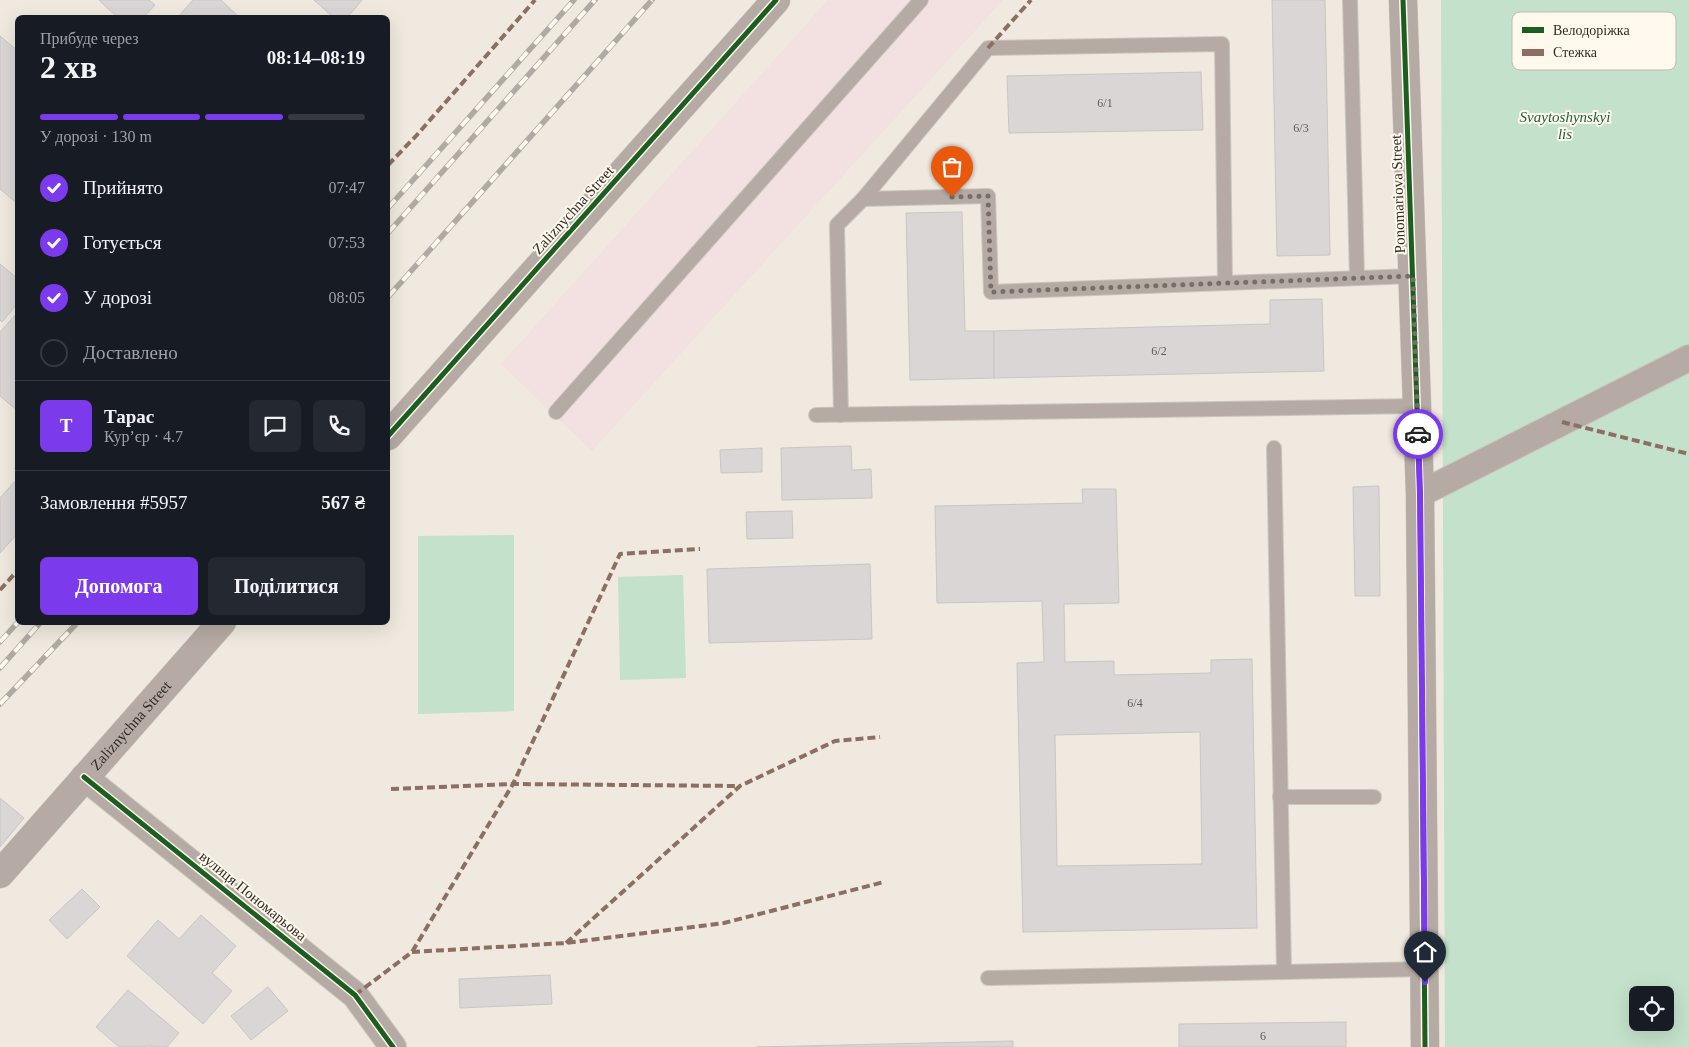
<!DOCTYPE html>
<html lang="uk">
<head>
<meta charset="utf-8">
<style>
  :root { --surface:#171b24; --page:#242831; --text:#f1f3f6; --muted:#9ea1a6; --line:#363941; --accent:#7c3aed }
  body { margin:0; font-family:"Times New Roman",serif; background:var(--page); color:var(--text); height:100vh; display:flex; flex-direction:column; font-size:19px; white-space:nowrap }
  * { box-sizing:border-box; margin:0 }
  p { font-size:16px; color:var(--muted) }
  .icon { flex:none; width:28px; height:28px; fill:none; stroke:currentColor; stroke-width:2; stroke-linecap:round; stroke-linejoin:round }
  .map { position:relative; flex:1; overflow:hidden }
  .panel { position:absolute; left:15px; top:15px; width:375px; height:610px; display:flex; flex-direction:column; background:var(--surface); border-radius:8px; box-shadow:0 5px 20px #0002 }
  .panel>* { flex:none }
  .controls { position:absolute; left:1629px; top:986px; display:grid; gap:10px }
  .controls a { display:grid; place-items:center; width:45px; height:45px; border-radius:8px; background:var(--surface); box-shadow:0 5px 20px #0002; font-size:25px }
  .pin { position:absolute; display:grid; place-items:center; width:42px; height:42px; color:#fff; margin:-51px -21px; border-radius:50% 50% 50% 0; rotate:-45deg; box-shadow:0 0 5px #0007 }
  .pin .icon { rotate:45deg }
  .courier { position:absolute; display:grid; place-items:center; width:50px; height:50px; margin:-25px; border:4px solid #7c3aed; border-radius:50%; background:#fff; color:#222; box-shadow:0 1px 6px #0007 }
  .overview em { font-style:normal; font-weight:600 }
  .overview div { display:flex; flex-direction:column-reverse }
  .overview { display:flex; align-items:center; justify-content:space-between; height:85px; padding:0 25px }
  h1 { font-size:32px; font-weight:600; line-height:38px }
  .bar { display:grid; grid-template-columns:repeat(4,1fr); gap:8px 5px; align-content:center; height:60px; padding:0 25px }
  .bar i { height:6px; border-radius:4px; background:var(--line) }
  .bar .on { background:var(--accent) }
  .bar p { grid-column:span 4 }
  .line { display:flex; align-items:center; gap:12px; padding:0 25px; border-top:1px solid var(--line) }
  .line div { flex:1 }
  .round { display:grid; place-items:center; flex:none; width:52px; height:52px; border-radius:8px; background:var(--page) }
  ol { padding:0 25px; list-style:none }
  li { display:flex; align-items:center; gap:15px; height:55px }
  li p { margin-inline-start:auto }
  li .icon { padding:5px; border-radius:50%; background:var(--accent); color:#fff; stroke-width:4 }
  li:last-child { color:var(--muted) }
  li i { width:28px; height:28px; border:2px solid var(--line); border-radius:50% }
  .action { display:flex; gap:10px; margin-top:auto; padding:10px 25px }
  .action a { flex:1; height:58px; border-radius:8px; background:var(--accent); color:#fff; font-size:20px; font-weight:600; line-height:58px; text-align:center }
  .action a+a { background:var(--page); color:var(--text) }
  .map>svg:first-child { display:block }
  .industrial { fill:#f2e1e0 }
  .green { fill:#c3e1cb; fill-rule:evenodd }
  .building { fill:#dad6d6; stroke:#c9c5c4; fill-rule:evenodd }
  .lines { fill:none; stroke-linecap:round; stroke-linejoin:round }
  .service-casing { stroke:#cbc6c0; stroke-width:16 }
  .minor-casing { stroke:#cbc6c0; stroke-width:28 }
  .tertiary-casing { stroke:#cbc6c0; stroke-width:29 }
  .service { stroke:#b5aba4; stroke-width:14 }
  .minor { stroke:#b5aba4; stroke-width:26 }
  .tertiary { stroke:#b5aba4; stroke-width:28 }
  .rail-casing { stroke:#b1a9a3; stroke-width:5.5 }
  .rail { stroke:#fef8ed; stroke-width:4; stroke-dasharray:11; stroke-linecap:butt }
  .quiet { stroke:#8d6e63; stroke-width:4; stroke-dasharray:8 4; stroke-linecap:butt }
  .cycleway-casing { stroke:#fef8ed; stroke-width:8 }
  .cycleway { stroke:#1b5e20; stroke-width:5 }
  .done { stroke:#746f67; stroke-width:5; stroke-dasharray:0 9 }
  .route { stroke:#7c3aed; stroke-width:6 }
  .labels { text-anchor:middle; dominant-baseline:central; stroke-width:4; stroke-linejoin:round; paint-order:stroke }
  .number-label { font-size:12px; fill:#5e5a56 }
  .park-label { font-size:15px; font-style:italic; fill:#1e5f43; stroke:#fef8ed }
  .street-label { font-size:15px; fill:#312d27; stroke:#fef8ed }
  .key { fill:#fef8ed; stroke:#c0bbb2; stroke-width:1 }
  .key-label { font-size:14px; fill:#312d27 }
</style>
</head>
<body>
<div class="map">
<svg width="1689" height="1047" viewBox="0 0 1689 1047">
  <rect width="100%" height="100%" fill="#efe9df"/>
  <polygon class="industrial" points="828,0 1003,0 592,451 501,364"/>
  <g class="green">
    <path d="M 1441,0 L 1689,0 L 1689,1047 L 1445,1047 ZM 1638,995 L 1665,995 L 1665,1022 L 1638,1022 Z"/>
    <polygon points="514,535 514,711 418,714 418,536"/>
    <polygon points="683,575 686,678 620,680 618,577"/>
  </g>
  <g class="building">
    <polygon points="99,0 149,0 155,5 143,18 118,18"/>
    <polygon points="193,0 221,0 240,18 177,18"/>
    <polygon points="314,0 362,0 347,18 334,18"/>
    <polygon points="1272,0 1325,0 1330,255 1277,256"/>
    <polygon points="0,36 18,51 18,204 0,189"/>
    <polygon points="1201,72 1203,130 1009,133 1007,76"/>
    <polygon points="962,212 965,331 994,331 994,378 910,380 906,213"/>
    <polygon points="0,264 18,279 18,303 2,322 0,320"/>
    <polygon points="1322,299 1324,371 994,378 994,331 1270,324 1270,300"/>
    <polygon points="18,312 18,411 0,396 0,332"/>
    <polygon points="851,446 852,470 871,469 872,498 782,500 781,448"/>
    <polygon points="762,448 762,472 721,473 720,450"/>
    <polygon points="18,478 18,533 0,553 0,498"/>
    <polygon points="1379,486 1380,596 1355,596 1353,487"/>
    <path d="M 1082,489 L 1116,489 L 1119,603 L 1064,604 L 1065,662 L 1114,661 L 1114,675 L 1211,673 L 1211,660 L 1252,659 L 1257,928 L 1023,932 L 1017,663 L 1044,662 L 1042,601 L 937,603 L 935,506 L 1083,503 ZM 1200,732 L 1202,864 L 1057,866 L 1055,735 Z"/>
    <polygon points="792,511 793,538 747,539 746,512"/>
    <polygon points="870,564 872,639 709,643 707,569"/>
    <polygon points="0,798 24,818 0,847"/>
    <polygon points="82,889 100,907 67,939 49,920"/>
    <polygon points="201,915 236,946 212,973 232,991 203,1024 127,956 158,920 179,939"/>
    <polygon points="550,975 552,1004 460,1008 459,979"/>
    <polygon points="268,987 288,1011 251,1040 231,1016"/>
    <polygon points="128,990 179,1033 167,1047 152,1047 149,1045 147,1047 119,1047 96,1027"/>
    <polygon points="1346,1022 1346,1047 1179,1047 1179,1024"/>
    <polygon points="1013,1041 1013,1047 757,1047"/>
  </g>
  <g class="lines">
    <g class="service-casing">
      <g id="service">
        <polyline points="1350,0 1357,278"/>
        <polyline points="863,199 988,48 1222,44 1225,282"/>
        <polyline points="556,412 921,0"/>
        <polyline points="816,415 1417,406"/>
        <polyline points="841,415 837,225 863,199 988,196 991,292 1413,276"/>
        <polyline points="1274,448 1284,971"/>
        <polyline points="1280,797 1374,797"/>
        <polyline points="988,978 1425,969"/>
      </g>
    </g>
    <g class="minor-casing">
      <g id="minor">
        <polyline points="1420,494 1689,358"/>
        <polyline points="84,777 355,995 393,1047"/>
      </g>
    </g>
    <g class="tertiary-casing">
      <g id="tertiary">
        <polyline points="1403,0 1420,494 1425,1047"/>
        <polyline points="388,436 776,0"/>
        <path id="s1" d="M 0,874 L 222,622"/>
      </g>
    </g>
    <use href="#service" class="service"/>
    <use href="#minor" class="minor"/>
    <use href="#tertiary" class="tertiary"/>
    <g class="rail-casing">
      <g id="rail">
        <polyline points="388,208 574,0"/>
        <polyline points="388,233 595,0"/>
        <polyline points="388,297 652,0"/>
        <polyline points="0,642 18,622"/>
        <polyline points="0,668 41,622"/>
        <polyline points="0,704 78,622"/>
      </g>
    </g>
    <use href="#rail" class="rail"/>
    <g class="quiet">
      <polyline points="988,48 1031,0"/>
      <polyline points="388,165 416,136 535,0"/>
      <polyline points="1562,422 1689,454"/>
      <polyline points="0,590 18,570"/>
      <polyline points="391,789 513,784 740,786"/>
      <polyline points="566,943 740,786 835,741 880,737"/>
      <polyline points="412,952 566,943 724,923 884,882"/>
      <polyline points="355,995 412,952 513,784 620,554 700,549"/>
    </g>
    <g class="cycleway-casing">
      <g id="cycleway">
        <polyline points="1403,0 1420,494 1425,1047"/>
        <polyline points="388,436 776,0"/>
        <polyline points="84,777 355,995 393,1047"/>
      </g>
    </g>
    <use href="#cycleway" class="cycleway"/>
  </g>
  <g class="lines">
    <polyline class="done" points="952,197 988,196 991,292 1413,276 1418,434"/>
    <polyline class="route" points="1418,434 1420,494 1425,982"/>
  </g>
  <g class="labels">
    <g class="number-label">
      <text x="1105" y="103">6/1</text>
      <text x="1301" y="128">6/3</text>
      <text x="1159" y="351">6/2</text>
      <text x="1135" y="703">6/4</text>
      <text x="1263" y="1036">6</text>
    </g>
    <g class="park-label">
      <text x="1565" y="117">Svaytoshynskyi<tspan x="1565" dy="17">lis</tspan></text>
    </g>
    <g class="street-label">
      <text transform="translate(1398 194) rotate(-92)">Ponomariova Street</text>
      <text transform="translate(573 210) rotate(-48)">Zaliznychna Street</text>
      <text stroke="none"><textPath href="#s1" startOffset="198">Zaliznychna Street</textPath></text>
      <text transform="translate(253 896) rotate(39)">вулиця Пономарьова</text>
    </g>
  </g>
  <rect x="1512" y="12" width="164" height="58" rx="8" class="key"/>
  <rect x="1522" y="27" width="22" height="6" fill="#1b5e20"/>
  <rect x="1522" y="49" width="22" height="7" fill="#8d6e63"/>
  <g class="key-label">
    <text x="1553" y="35">Велодоріжка</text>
    <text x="1553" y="57">Стежка</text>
  </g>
</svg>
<div class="controls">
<a><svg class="icon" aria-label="locate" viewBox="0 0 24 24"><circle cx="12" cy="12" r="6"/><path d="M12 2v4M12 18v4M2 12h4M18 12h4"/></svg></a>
</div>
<div class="pin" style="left:952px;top:197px;background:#ea580c"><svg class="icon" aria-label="bag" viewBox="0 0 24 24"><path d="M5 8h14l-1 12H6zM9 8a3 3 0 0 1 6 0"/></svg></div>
<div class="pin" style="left:1425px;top:982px;background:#1f2937"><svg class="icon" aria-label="home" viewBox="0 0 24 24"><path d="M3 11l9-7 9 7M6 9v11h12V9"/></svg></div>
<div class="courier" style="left:1418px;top:434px"><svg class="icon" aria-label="car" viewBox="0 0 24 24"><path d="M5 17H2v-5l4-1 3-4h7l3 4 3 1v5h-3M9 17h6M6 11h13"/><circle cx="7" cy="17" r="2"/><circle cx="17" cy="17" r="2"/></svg></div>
<section class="panel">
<div class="overview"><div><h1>2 хв</h1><p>Прибуде через</p></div><em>08:14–08:19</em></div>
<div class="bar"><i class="on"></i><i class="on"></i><i class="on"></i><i></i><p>У дорозі · 130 m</p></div>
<ol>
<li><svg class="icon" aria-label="check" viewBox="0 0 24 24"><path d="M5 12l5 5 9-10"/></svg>Прийнято<p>07:47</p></li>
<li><svg class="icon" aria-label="check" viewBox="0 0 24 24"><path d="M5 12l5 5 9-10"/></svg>Готується<p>07:53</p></li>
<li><svg class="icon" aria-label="check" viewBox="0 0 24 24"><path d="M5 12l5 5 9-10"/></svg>У дорозі<p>08:05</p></li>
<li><i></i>Доставлено</li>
</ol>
<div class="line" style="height:90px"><b class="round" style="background:var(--accent);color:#fff">Т</b><div><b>Тарас</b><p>Кур’єр · 4.7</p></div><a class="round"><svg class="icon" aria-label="chat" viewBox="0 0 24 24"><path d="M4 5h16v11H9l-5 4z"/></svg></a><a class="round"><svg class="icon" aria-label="phone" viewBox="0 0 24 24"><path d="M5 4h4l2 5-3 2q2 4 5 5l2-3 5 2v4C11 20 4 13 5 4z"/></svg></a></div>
<div class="line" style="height:65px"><div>Замовлення #5957</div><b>567 ₴</b></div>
<div class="action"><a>Допомога</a><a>Поділитися</a></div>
</section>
</div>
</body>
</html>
